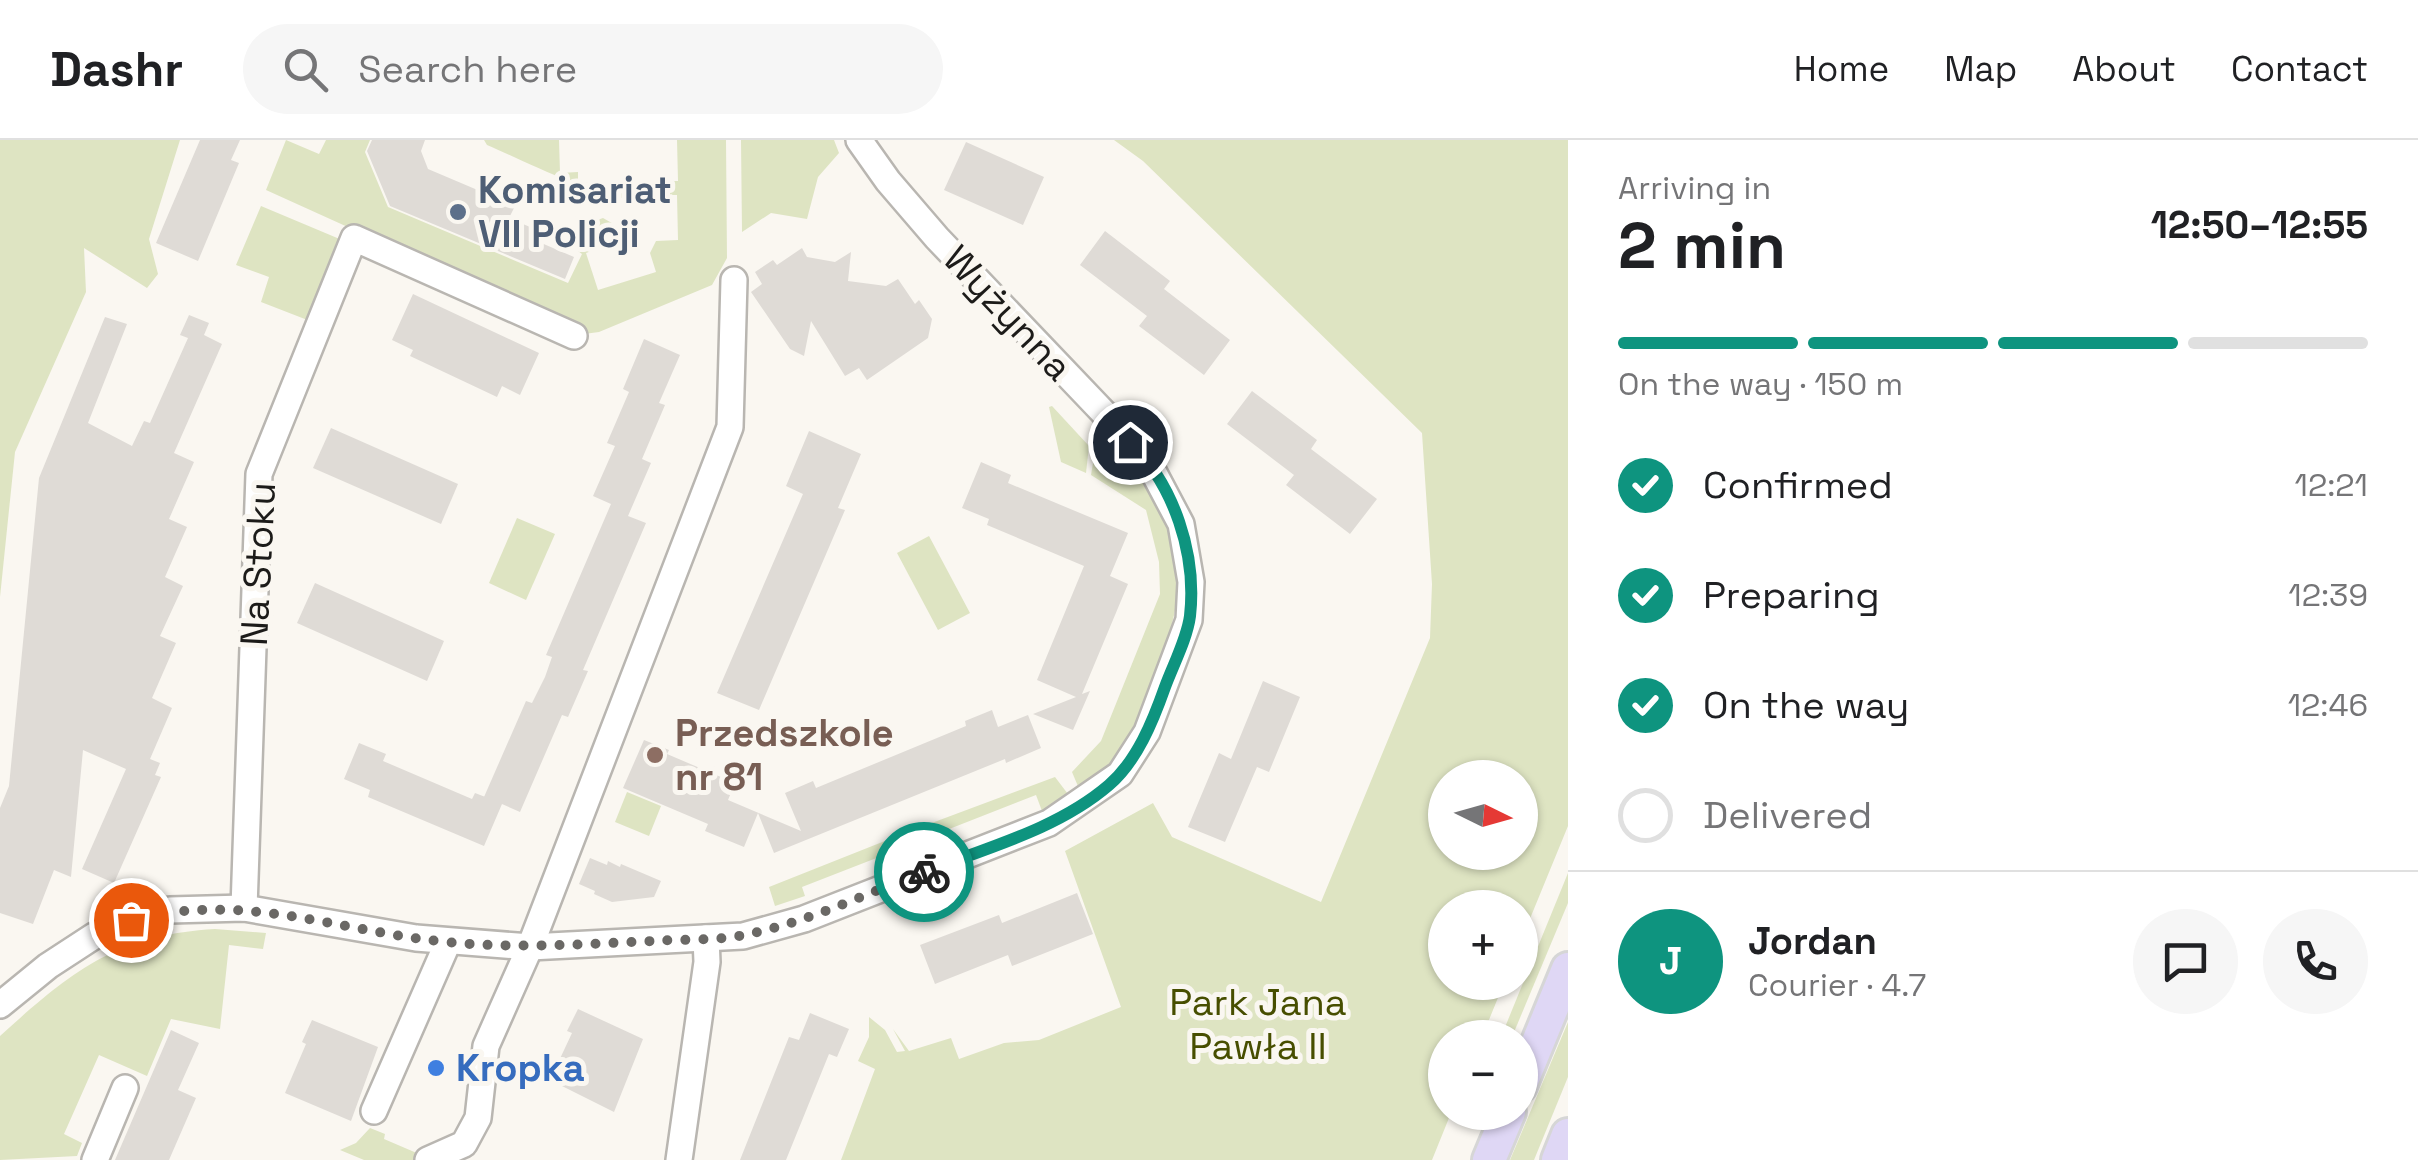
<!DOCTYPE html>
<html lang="en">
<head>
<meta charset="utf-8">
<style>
  :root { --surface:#fff; --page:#f6f6f6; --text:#202124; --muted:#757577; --line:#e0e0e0; --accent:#0e947f }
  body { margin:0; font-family:"Space Grotesk",sans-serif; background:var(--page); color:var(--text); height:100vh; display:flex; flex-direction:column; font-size:38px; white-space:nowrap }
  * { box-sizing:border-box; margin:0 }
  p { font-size:32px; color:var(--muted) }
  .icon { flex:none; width:55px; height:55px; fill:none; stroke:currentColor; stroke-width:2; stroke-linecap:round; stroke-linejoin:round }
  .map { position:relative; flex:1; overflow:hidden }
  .panel { display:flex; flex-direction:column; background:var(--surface); width:850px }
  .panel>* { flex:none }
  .needle { width:65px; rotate:95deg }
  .controls { position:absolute; left:1428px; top:620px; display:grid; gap:20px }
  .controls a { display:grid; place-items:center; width:110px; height:110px; border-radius:50%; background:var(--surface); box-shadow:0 2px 8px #0004; font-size:50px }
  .pin { position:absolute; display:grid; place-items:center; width:85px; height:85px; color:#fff; margin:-42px; border:5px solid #fff; border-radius:50%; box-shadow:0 2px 10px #0007 }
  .courier { position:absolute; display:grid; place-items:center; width:100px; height:100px; margin:-50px; border:8px solid #0e947f; border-radius:50%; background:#fff; color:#222; box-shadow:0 2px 12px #0007 }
  .head em { font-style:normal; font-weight:700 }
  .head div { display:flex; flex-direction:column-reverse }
  .head { display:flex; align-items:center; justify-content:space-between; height:170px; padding:0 50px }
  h1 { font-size:65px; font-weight:700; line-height:75px }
  .bar { display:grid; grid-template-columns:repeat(4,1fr); gap:15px 10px; align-content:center; height:120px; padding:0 50px }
  .bar i { height:12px; border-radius:8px; background:var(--line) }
  .bar .current { background:var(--accent) }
  .bar p { grid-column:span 4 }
  .line { display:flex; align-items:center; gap:25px; padding:0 50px; border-top:2px solid var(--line) }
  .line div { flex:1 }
  .round { display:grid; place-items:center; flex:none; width:105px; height:105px; border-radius:52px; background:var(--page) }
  ol { padding:0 50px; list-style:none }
  li { display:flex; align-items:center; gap:30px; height:110px }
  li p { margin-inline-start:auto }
  li .icon { padding:10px; border-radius:50%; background:var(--accent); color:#fff; stroke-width:4 }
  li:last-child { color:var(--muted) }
  li i { width:55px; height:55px; border:5px solid var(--line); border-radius:50% }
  header { display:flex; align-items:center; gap:60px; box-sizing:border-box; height:140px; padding:0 50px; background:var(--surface); border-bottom:2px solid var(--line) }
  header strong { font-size:48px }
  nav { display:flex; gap:55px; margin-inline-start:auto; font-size:35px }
  .search { width:700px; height:90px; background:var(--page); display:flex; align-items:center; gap:25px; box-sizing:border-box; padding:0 35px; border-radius:55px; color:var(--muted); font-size:38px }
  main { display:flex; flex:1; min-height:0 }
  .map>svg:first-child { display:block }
  .green { fill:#dee4c2; fill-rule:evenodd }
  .building { fill:#dfdbd6 }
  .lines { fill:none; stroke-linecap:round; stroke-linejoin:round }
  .minor-casing { stroke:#b9b6b1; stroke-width:30 }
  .major-casing { stroke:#d6d6d6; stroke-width:38 }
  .minor { stroke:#fff; stroke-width:25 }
  .major { stroke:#dfd7f5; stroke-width:32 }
  .done { stroke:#6a6865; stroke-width:10; stroke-dasharray:0 18 }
  .route { stroke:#0e947f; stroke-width:12 }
  .service-dot { fill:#5c6f8a; stroke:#faf7f1; stroke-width:4 }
  .education-dot { fill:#8d6e63; stroke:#faf7f1; stroke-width:4 }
  .shop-dot { fill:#3f7fe0; stroke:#faf7f1; stroke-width:4 }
  .labels { text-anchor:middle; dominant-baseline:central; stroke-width:10; stroke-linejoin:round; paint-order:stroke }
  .service-label { font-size:38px; font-weight:bold; fill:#4e5e75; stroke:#faf7f1; text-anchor:start }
  .street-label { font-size:38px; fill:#1c1b19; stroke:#faf7f1 }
  .education-label { font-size:38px; font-weight:bold; fill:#785e54; stroke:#faf7f1; text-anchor:start }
  .park-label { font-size:38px; fill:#474e00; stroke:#faf7f1 }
  .shop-label { font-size:38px; font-weight:bold; fill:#366cbe; stroke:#faf7f1; text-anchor:start }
</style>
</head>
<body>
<header>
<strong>Dashr</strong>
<div class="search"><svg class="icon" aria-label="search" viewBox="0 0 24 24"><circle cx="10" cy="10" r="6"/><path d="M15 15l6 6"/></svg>Search here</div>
<nav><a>Home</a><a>Map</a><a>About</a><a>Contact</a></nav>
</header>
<main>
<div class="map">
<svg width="1568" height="1020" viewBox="0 0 1568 1020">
  <rect width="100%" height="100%" fill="#faf7f1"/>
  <g class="green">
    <polygon points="0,0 180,0 149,99 158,134 147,148 84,108 86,152 15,312 0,457"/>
    <polygon points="286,0 319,14 326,0 370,0 365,12 388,67 568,143 582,114 578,111 589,83 603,78 617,86 620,94 612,103 606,85 590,91 594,110 586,113 598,150 656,132 650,113 656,101 678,100 677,55 658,55 658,41 678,41 677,0 726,0 727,118 712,145 599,192 584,194 266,50"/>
    <path d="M 484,0 L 559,0 L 560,33 L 578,32 L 578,43 L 635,42 L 627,58 C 601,60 516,17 487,5 Z"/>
    <polygon points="741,0 834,0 839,13 818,37 807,79 771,73 742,92"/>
    <path d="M 1114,0 L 1568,0 L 1568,686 L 1520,803 L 1520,768 L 1445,768 L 1445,842 L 1504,843 L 1482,897 L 1445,898 L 1445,972 L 1451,973 L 1432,1020 L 841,1020 L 875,929 L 858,921 L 869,897 L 869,877 L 885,890 L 897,912 L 905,911 L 893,889 L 909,911 L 951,898 L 959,919 L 1004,903 L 1039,900 L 1121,867 L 1065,711 L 1153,663 L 1172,697 L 1321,762 L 1430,498 L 1432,444 L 1422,293 L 1143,21 ZM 1445,638 L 1520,638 L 1520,712 L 1445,712 Z"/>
    <polygon points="261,66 342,100 310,181 261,162 269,137 236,125"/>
    <polygon points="1052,266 1089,306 1086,333 1061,322 1049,267"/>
    <path d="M 1095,311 L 1119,337 L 1135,321 C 1156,359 1174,394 1178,437 C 1182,475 1143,581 1119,613 C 1109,628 1094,639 1080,651 L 1072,632 L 1101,601 L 1160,454 L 1159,422 L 1146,370 L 1091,335 Z"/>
    <polygon points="517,378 555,394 526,460 489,443"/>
    <polygon points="929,396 970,473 938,490 897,413"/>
    <polygon points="1055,637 1071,658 1042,671 1036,655 939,693 942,702 936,704 929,684"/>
    <polygon points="627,652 661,666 649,696 615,682"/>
    <polygon points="910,691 915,703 802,747 805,756 775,766 769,747"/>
    <polygon points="1568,733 1568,763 1512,897 1501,897"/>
    <path d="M 215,789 L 266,793 L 263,809 L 229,805 L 220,889 L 171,879 L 147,936 L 99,915 L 64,994 L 82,1003 L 77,1016 L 0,1020 L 0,896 C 71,832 115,795 215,789 Z"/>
    <polygon points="1568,882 1568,937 1534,1020 1510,1020"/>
    <polygon points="370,988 385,994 384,999 433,1020 364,1020 340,1010 356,1003"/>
  </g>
  <g class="building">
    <polygon points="200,0 240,0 231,20 239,23 198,121 156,103"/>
    <polygon points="372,0 425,0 421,11 428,29 515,66 509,78 544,93 539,102 574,117 565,139 390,66 367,11"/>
    <polygon points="966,2 1044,37 1023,85 944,50"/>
    <polygon points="1105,91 1170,141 1164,149 1230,200 1204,235 1139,186 1147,176 1080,125"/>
    <polygon points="802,108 807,117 835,122 851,112 848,141 886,146 898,139 915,164 919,160 932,179 928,198 867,240 859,228 845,236 811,181 804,216 790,209 751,152 762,144 755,132 773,120 777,125"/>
    <polygon points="413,154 539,213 520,255 502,246 497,257 410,216 413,210 392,200"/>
    <polygon points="189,175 209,183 204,195 222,204 174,313 194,322 169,379 187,387 165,437 183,446 160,496 176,503 152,558 172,568 150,619 160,623 155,635 161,637 114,743 82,729 126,629 83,610 71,737 54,730 33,784 0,773 0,668 9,646 39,338 105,177 127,184 88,283 132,306 144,281 150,283 188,198 180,195"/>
    <polygon points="644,199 680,215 659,263 665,265 642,319 651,323 628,376 646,383 583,530 588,531 568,577 562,575 520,672 502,664 484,706 368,657 370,650 344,639 359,603 386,614 383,621 472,659 475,653 488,658 484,657 526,561 532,563 545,537 552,517 546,515 611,364 593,356 615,306 607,303 629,252 623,249"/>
    <polygon points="1252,251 1317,300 1311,309 1377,359 1350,394 1286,345 1294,335 1227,284"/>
    <polygon points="331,288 458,344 441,384 313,328"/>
    <polygon points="809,291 861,314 838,368 845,370 759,570 717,553 803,354 786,346"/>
    <polygon points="981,322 1011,335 1008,343 1128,393 1110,436 1128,444 1082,554 1090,551 1073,590 1033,574 1076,557 1037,540 1084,426 987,385 989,379 962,368"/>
    <polygon points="315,443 444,501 427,541 297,483"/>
    <polygon points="1263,541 1300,557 1269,632 1257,627 1225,702 1188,687 1219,613 1231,619"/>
    <polygon points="992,570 998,587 1028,575 1041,608 1006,623 1005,619 774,713 758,673 744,707 705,691 708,684 623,648 644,600 669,610 667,614 735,643 728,660 801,691 785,653 813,641 816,648 966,586 965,581"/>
    <polygon points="590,718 607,725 608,721 620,727 621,724 661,741 654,757 612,762 594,754 595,751 579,744"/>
    <polygon points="1077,753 1093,794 1012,826 1008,815 935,844 920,805 999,775 1002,783"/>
    <polygon points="578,869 643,899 614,972 550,940 572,893 567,891"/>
    <polygon points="810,873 849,889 837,917 829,914 786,1020 740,1020 789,897 799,900"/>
    <polygon points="312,880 378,907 351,981 285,953 306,904 302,902"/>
    <polygon points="171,890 199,903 178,950 196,958 169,1020 115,1020"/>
  </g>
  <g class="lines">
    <g class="minor-casing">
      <g id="minor">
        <polyline points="244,768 259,334 354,98 574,196"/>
        <polyline points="0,865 48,826 94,796 170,770 244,768 416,798 530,807 743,796 804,779 1049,683 1120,634 1147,592 1189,480 1191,442 1181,384 1145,316 937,98 888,41 859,0"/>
        <polyline points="374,971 448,802"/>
        <polyline points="95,1020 125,948"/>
        <polyline points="428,1020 464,1004 478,978 486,906 530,807 730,287 734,140"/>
        <polyline points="679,1020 707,822 706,798"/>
      </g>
    </g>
    <g class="major-casing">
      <g id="major">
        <polyline points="1520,946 1568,829"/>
        <polyline points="1489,1020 1509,972"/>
        <polyline points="1558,1020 1568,995"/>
      </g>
    </g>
    <use href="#minor" class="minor"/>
    <use href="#major" class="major"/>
  </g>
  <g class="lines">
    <path class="done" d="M 131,780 C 246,751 335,791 447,802 C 516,809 584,804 653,801 C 683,799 715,801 744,795 C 806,783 865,754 924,732"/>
    <path class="route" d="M 924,732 C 986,708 1058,689 1109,645 C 1137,621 1153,581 1165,547 C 1173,525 1187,499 1190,476 C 1197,414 1174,345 1130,302"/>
  </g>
  <circle class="service-dot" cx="458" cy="72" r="10"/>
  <circle class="education-dot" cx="655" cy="615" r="10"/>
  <circle class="shop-dot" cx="436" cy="928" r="10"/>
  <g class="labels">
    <g class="service-label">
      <text x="478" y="50">Komisariat<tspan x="478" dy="44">VII Policji</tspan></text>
    </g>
    <g class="street-label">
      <text transform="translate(1008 173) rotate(47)">Wyżynna</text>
      <text transform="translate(258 424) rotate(-87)">Na Stoku</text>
    </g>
    <g class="education-label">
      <text x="675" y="593">Przedszkole<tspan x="675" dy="44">nr 81</tspan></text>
    </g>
    <g class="park-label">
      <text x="1258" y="862">Park Jana<tspan x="1258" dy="44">Pawła II</tspan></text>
    </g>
    <g class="shop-label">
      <text x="456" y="928">Kropka</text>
    </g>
  </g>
</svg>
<div class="controls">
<a><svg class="needle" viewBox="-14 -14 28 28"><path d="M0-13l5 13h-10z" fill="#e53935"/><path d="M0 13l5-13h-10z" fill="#757577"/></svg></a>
<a>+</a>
<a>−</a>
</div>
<div class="pin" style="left:131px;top:780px;background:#ea580c"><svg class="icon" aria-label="bag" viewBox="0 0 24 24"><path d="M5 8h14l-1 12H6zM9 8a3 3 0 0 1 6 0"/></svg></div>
<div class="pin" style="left:1130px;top:302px;background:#1f2937"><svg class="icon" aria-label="home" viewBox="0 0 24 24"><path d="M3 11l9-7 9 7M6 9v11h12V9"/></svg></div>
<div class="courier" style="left:924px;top:732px"><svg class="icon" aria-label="bike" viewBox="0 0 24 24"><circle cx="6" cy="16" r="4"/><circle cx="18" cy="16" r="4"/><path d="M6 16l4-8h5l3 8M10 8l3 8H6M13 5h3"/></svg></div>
</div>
<section class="panel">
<div class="head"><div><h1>2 min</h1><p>Arriving in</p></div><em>12:50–12:55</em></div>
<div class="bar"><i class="current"></i><i class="current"></i><i class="current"></i><i></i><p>On the way · 150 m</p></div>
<ol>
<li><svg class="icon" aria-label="check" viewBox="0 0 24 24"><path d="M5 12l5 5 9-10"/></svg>Confirmed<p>12:21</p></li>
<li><svg class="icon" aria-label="check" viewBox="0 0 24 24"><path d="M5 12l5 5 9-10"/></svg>Preparing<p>12:39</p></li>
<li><svg class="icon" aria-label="check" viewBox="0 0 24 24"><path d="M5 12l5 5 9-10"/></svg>On the way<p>12:46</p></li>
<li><i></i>Delivered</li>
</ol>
<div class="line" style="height:180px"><b class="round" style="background:var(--accent);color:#fff">J</b><div><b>Jordan</b><p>Courier · 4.7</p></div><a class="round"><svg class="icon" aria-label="chat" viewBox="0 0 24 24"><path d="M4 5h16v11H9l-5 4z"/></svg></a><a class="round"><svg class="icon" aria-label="phone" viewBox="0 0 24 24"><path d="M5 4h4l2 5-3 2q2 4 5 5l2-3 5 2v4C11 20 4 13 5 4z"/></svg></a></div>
</section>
</main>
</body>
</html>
